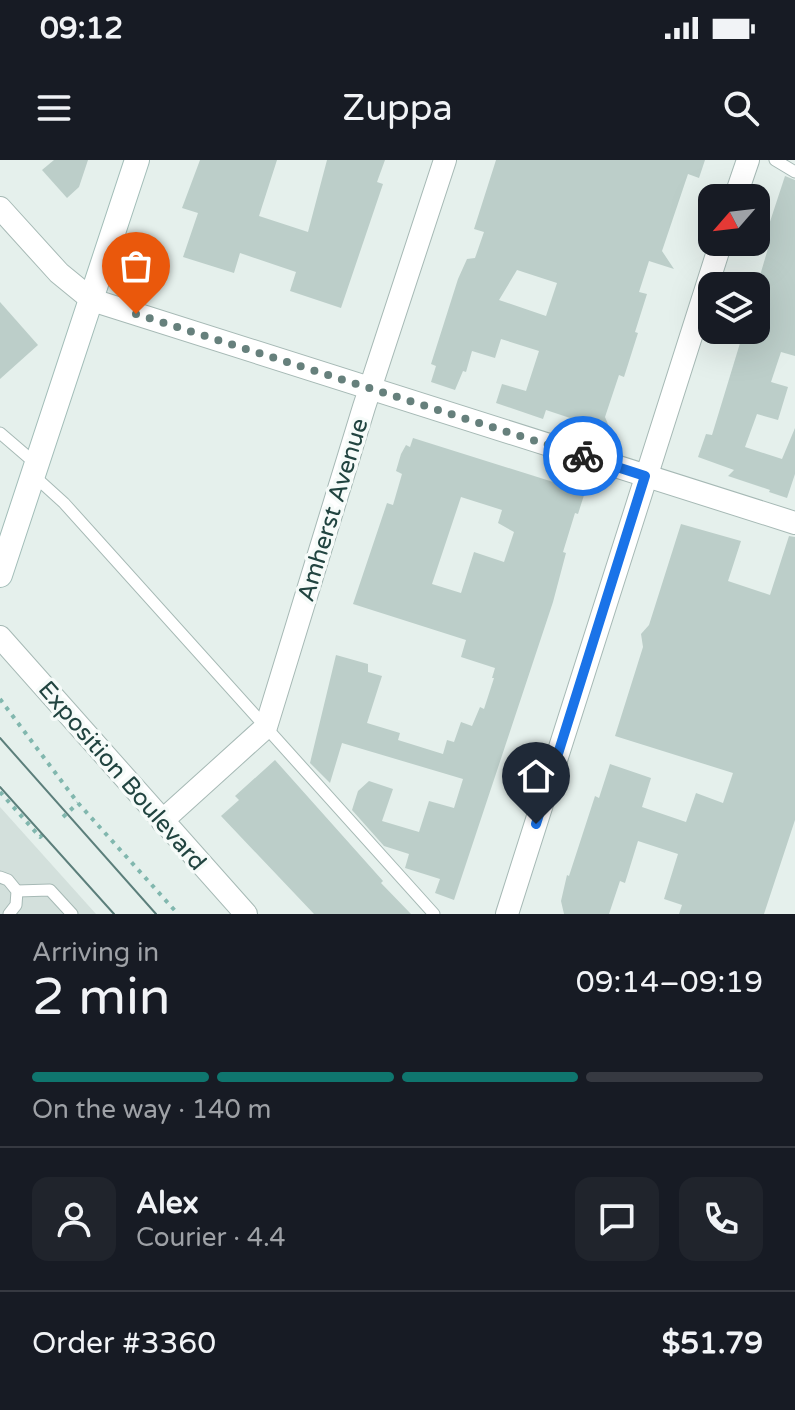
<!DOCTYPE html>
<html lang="en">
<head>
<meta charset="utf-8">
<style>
  :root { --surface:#171b24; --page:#20242c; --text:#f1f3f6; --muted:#9ea1a6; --line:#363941; --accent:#0f766e }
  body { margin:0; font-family:"Varela Round",sans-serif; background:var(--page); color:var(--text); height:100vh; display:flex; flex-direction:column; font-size:30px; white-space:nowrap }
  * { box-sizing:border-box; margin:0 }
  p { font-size:26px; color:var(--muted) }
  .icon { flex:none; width:44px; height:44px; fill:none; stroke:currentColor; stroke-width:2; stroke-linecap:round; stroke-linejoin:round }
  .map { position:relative; height:754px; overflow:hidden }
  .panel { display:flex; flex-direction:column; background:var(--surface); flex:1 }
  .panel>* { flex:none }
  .needle { width:52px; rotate:242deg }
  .tools { position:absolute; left:698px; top:24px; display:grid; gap:16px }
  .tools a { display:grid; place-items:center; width:72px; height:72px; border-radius:16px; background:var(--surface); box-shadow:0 8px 32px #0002; font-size:40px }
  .pin { position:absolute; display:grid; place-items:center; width:68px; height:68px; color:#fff; margin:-82px -34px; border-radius:50% 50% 50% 0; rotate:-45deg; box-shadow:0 0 8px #0007 }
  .pin .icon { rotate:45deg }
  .courier { position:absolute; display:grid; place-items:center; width:80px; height:80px; margin:-40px; border:6px solid #1a73e8; border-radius:50%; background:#fff; color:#222; box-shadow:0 2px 10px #0007 }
  .headline em { font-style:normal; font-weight:600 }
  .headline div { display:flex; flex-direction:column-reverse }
  .headline { display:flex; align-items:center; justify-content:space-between; height:136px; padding:0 32px }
  h1 { font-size:52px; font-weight:600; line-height:60px }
  .bar { display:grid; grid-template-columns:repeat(4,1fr); gap:12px 8px; align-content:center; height:96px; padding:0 32px }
  .bar i { height:10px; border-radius:6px; background:var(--line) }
  .bar .selected { background:var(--accent) }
  .bar p { grid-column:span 4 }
  .line { display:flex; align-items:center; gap:20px; padding:0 32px; border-top:2px solid var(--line) }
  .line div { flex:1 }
  .round { display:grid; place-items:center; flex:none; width:84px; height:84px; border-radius:16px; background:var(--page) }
  .status { display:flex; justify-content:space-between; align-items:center; height:56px; padding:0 40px; background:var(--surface); direction:ltr }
  .status svg { height:22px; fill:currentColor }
  header { display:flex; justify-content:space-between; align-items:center; height:104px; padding:0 32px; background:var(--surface); font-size:36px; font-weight:600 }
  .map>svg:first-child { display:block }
  .built { fill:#d3e0dc }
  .building { fill:#bccec9; fill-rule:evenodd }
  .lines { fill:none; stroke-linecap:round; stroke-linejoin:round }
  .lane-casing { stroke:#a6b9b5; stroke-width:13 }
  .street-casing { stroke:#a6b9b5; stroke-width:24 }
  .secondary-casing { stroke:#a2bdb8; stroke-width:26 }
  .path { stroke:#81b7ae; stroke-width:4; stroke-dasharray:4 6; stroke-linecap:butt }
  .lane { stroke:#fff; stroke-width:11 }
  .street { stroke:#fff; stroke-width:22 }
  .secondary { stroke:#fff; stroke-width:24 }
  .tram { stroke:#5c7f7b; stroke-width:2 }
  .done { stroke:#66807c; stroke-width:8; stroke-dasharray:0 14.4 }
  .route { stroke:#1a73e8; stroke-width:10 }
  .labels { text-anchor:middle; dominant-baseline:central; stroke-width:7; stroke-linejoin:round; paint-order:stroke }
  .street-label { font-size:24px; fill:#214440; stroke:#f6fbf9 }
</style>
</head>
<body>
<div class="status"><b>09:12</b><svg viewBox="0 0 49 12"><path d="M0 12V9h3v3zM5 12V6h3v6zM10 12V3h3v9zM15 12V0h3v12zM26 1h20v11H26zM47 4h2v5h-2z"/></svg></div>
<header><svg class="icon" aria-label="menu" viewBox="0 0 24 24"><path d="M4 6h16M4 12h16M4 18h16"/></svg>Zuppa<svg class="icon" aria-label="search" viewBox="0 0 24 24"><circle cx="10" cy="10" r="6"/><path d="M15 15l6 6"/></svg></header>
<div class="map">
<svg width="795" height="754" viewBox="0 0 795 754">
  <rect width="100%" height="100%" fill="#e5f0ec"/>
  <polygon class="built" points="0,647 96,754 0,754"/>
  <g class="building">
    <polygon points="54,0 88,0 79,27 67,38 42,10"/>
    <polygon points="200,0 277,0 259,56 308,72 327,0 385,0 377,22 383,24 341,148 290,131 296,112 240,93 234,113 183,97 198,53 182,48"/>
    <path d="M 496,0 L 705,0 L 699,18 L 688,14 L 662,91 L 674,109 L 649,101 L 639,132 L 647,134 L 635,172 L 638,173 L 624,217 L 619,215 L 605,257 L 610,269 L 605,271 L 603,276 L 577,267 L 579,261 L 546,250 L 543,259 L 496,243 L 502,224 L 526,231 L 539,191 L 501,179 L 495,198 L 472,191 L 466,212 L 463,211 L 455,230 L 431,222 L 436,206 L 431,204 L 458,119 L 467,99 L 475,98 L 484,72 L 474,69 ZM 517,110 L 557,123 L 546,156 L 499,140 Z"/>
    <polygon points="785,16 795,20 795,196 781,192 771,222 788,227 778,260 757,254 745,287 782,299 795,268 795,314 787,338 769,332 770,330 728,316 734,310 698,297 706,274 712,275 744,170 756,170 756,129 769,85 763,83"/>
    <polygon points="0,142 38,185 0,219"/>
    <path d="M 413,278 L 585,332 L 578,354 L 575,353 L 563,392 L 566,393 L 553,442 L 454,740 L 435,733 L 440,719 L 405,708 L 409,694 L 384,686 L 352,650 L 358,631 L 369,621 L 393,629 L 382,661 L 419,672 L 429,641 L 454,648 L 463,619 L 342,583 L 330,623 L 310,603 L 336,495 L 368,504 L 368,512 L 382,516 L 367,563 L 400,573 L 398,580 L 443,594 L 447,580 L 454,582 L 461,562 L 472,566 L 480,547 L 484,549 L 494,518 L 492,518 L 495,508 L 461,497 L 466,480 L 353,444 L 387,343 L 393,345 L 402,314 L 396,311 L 401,294 L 406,285 L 410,287 ZM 461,337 L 502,350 L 498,363 L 514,372 L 504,402 L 474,392 L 461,433 L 432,424 Z"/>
    <polygon points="681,364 741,381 728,421 770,435 789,376 795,377 795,660 764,754 679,754 682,745 664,739 678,694 638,681 625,723 620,721 609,754 564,754 561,741 567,715 569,716 595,636 599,638 610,604 651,618 642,647 686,662 696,633 723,643 733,613 615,576 643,487 641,474 649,465"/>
    <polygon points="275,600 383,721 381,723 411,754 314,754 221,656 239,640 235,636"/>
  </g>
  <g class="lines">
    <g class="lane-casing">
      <g id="lane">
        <polyline points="775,0 795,12"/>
        <polyline points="0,273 35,303"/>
        <polyline points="32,314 64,343 434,754"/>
        <polyline points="0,717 8,720 17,731 16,745 9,754"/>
        <polyline points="17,731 50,730 72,754"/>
      </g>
    </g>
    <g class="street-casing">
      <g id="street">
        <polyline points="735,38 748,0"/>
        <polyline points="0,48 59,113 92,140 795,363"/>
        <polyline points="0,477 246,754"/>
        <polyline points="162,661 266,567 364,247 445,0"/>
        <polyline points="507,754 721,82"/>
      </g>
    </g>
    <g class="secondary-casing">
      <polyline id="secondary" points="0,415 137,0"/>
    </g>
    <g class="path">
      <polyline points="0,539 78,643 178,754"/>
      <polyline points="0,632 40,677 47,671"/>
      <polyline points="63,657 78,643"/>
    </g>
    <use href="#lane" class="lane"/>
    <use href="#street" class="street"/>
    <use href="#secondary" class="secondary"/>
    <g class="tram">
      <polyline points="0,578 156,754"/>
      <polyline points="0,627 114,754"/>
    </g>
  </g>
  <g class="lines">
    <polyline class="done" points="136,154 583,296"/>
    <polyline class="route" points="536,664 645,316 583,296"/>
  </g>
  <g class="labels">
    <g class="street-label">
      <text transform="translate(333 350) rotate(-73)">Amherst Avenue</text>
      <text transform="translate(122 616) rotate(49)">Exposition Boulevard</text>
    </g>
  </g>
</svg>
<div class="tools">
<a><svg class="needle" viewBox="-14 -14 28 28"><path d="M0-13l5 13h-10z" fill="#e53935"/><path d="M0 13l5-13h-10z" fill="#9ea1a6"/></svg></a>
<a><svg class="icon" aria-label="layers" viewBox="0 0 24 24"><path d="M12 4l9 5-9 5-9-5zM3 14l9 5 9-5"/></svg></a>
</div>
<div class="pin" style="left:136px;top:154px;background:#ea580c"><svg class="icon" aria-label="bag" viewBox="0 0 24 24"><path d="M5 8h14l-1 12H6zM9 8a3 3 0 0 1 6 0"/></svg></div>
<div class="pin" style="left:536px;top:664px;background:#1f2937"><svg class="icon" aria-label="home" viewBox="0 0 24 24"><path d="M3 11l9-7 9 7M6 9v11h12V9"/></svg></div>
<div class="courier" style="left:583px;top:296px"><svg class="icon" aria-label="bike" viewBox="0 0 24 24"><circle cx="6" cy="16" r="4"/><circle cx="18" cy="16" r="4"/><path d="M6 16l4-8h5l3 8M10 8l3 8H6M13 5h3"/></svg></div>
</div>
<section class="panel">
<div class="headline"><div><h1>2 min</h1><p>Arriving in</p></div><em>09:14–09:19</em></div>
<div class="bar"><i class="selected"></i><i class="selected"></i><i class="selected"></i><i></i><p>On the way · 140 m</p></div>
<div class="line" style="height:144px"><a class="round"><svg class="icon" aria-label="person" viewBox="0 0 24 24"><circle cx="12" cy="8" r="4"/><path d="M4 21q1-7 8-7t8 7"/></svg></a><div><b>Alex</b><p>Courier · 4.4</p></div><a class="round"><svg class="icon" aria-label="chat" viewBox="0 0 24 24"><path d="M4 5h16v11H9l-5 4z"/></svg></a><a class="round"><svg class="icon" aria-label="phone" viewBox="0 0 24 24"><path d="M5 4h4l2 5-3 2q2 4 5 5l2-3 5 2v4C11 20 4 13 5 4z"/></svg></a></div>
<div class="line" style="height:104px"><div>Order #3360</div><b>$51.79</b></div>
</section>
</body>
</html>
